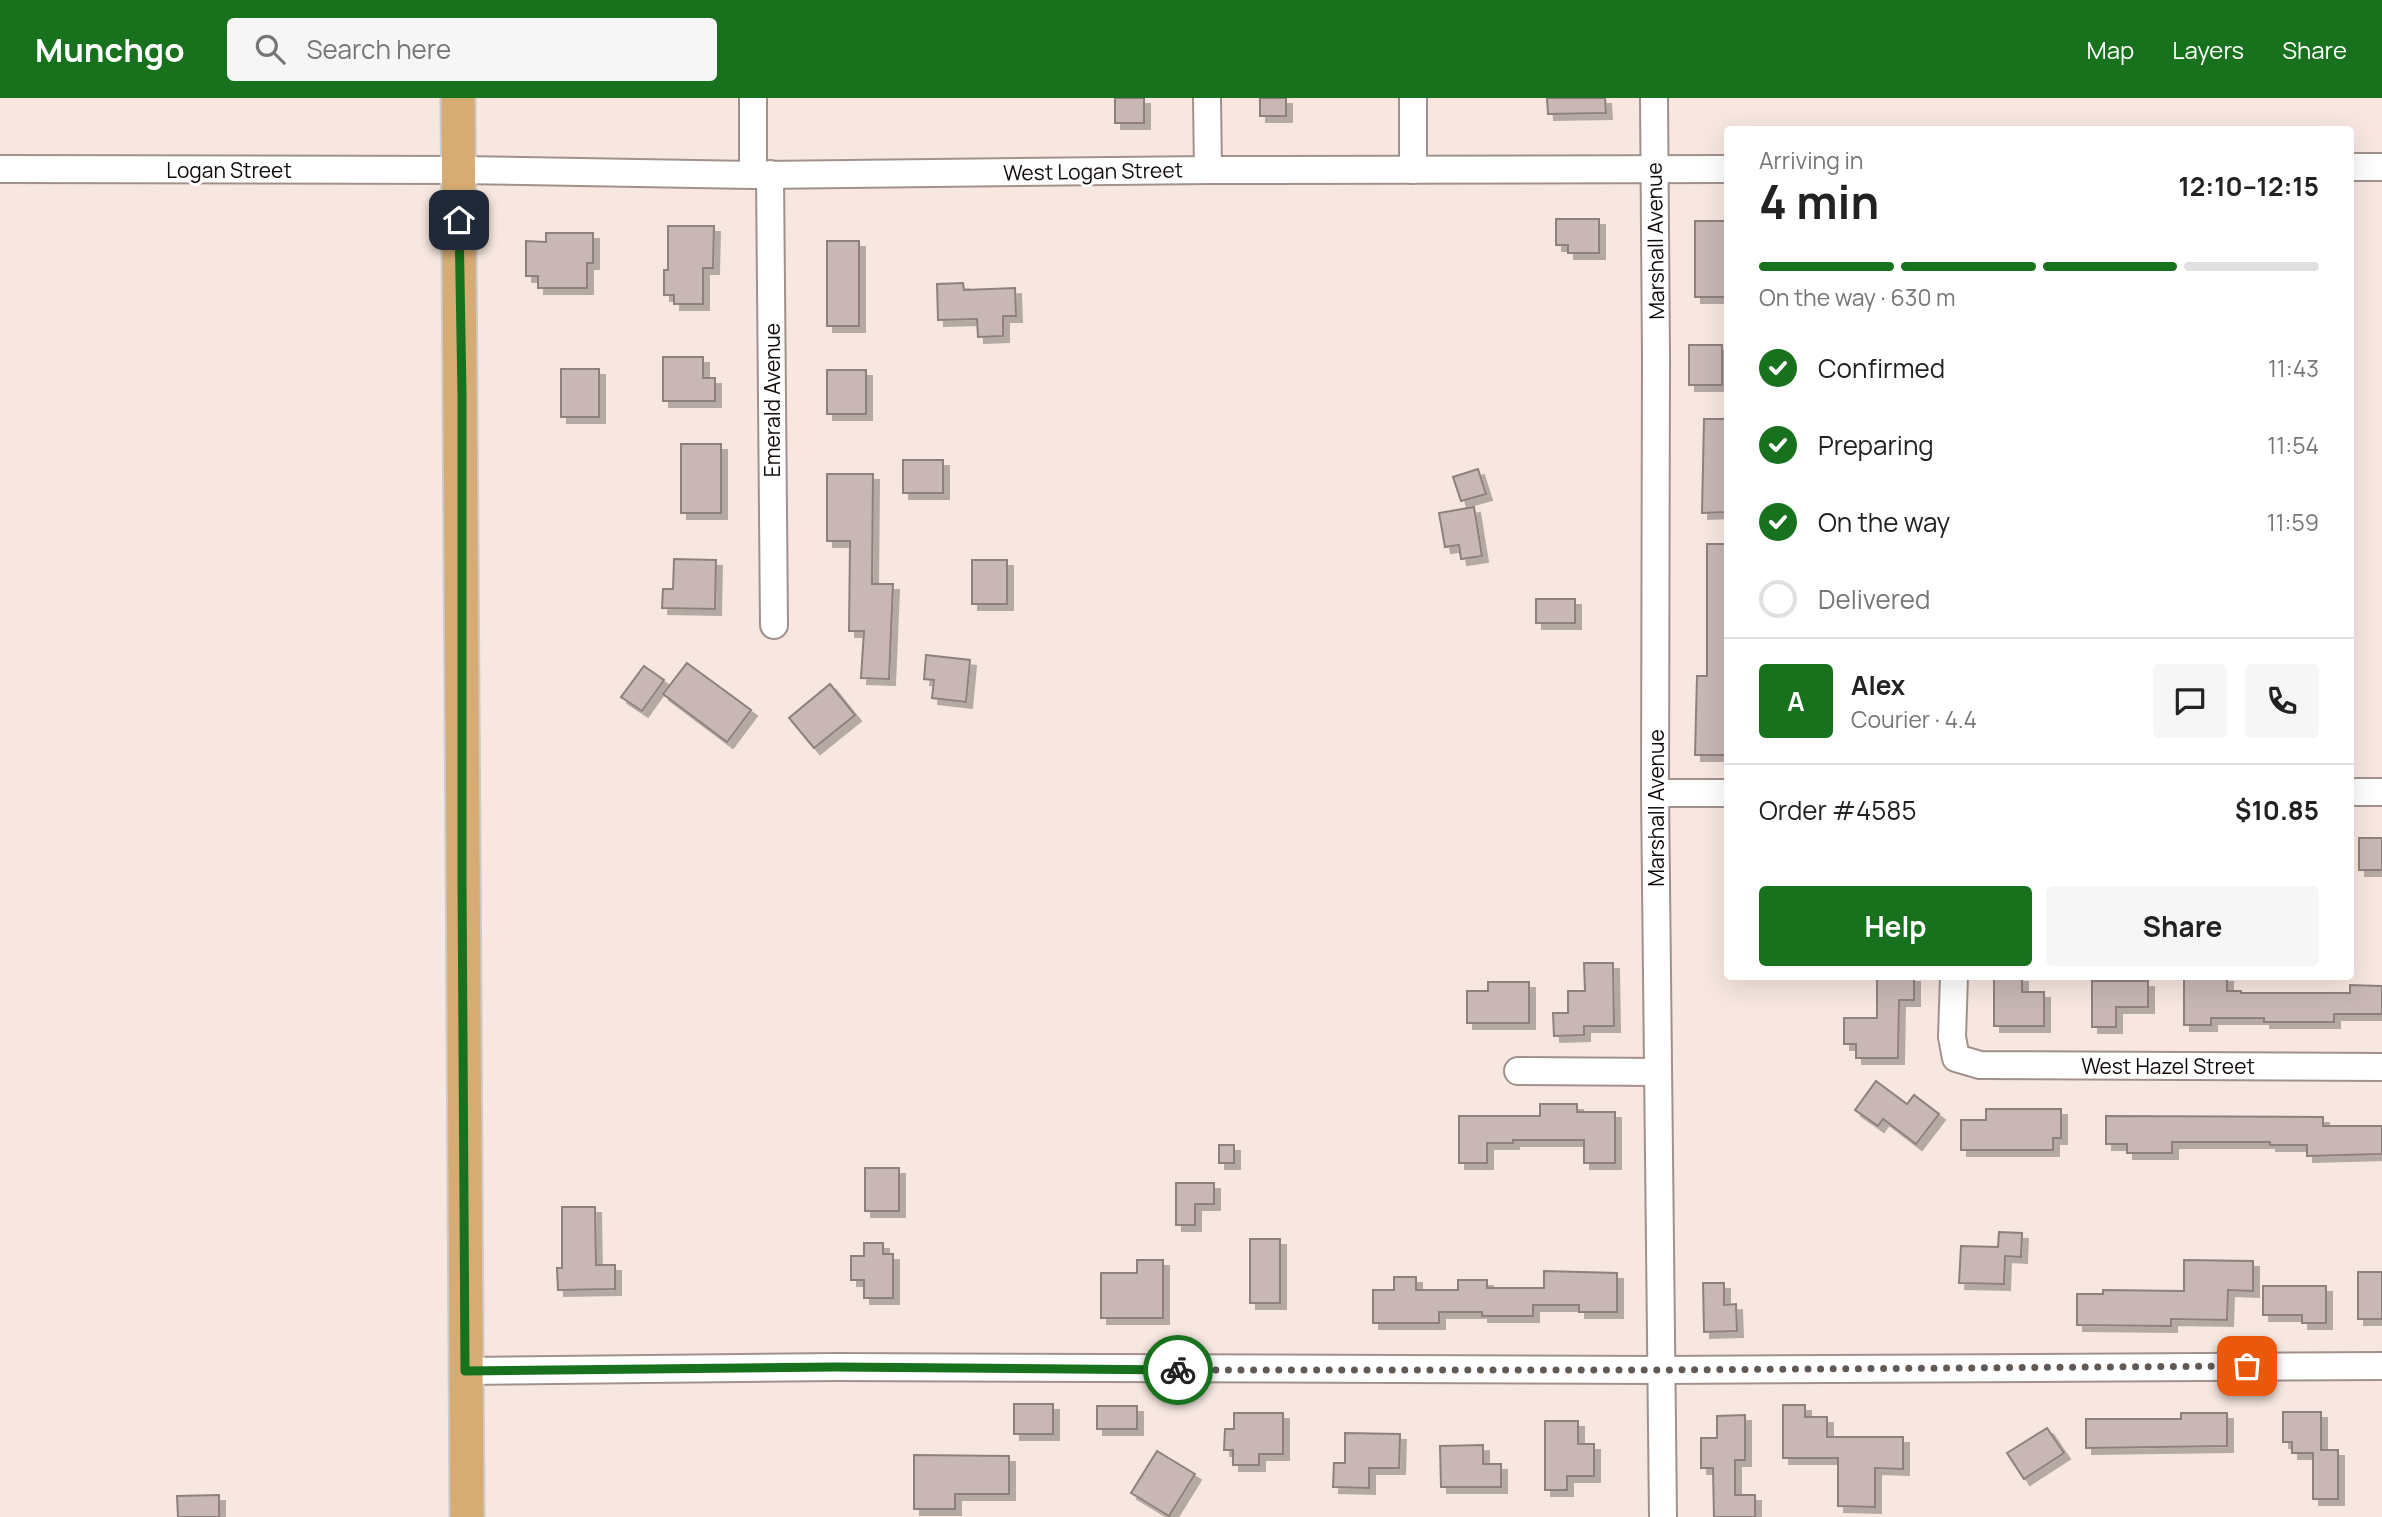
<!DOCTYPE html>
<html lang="en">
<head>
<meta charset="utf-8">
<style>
  :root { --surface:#fff; --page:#f6f6f6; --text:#222; --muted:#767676; --line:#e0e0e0; --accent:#17711d }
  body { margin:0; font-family:Manrope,sans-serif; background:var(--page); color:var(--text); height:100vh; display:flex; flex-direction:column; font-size:26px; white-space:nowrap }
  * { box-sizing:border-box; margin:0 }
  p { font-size:23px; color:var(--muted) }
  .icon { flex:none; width:38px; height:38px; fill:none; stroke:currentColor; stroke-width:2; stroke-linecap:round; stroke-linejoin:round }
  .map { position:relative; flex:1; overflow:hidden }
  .sheet { position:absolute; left:1724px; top:28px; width:630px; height:854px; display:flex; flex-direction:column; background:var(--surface); border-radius:7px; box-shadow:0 7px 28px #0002 }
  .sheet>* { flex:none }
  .pin { position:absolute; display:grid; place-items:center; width:60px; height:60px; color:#fff; margin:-30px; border-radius:14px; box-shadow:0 4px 10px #0006 }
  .courier { position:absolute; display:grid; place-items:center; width:70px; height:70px; margin:-35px; border:5px solid #17711d; border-radius:50%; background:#fff; color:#222; box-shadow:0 2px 9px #0007 }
  .overview em { font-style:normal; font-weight:700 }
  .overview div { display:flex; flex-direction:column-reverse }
  .overview { display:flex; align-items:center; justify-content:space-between; height:119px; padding:0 35px }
  h1 { font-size:46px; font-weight:700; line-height:52px }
  .bar { display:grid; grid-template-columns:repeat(4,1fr); gap:10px 7px; align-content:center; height:84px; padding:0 35px }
  .bar i { height:9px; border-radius:5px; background:var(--line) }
  .bar .on { background:var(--accent) }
  .bar p { grid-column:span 4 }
  .line { display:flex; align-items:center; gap:18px; padding:0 35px; border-top:2px solid var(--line) }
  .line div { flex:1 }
  .round { display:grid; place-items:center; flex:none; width:74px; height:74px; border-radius:7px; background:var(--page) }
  ol { padding:0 35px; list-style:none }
  li { display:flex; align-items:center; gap:21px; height:77px }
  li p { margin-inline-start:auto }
  li .icon { padding:7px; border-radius:50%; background:var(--accent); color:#fff; stroke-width:4 }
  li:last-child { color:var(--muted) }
  li i { width:38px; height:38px; border:4px solid var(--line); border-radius:50% }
  .primary-button { display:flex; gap:14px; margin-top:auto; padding:14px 35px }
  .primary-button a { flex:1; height:80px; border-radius:7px; background:var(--accent); color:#fff; font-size:28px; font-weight:700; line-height:80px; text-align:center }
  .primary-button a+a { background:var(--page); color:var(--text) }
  header { display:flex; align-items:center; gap:42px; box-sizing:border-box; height:98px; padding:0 35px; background:var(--accent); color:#fff }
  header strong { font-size:33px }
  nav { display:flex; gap:38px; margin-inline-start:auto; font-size:24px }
  .search { width:490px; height:63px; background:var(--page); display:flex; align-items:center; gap:18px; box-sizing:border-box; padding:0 24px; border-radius:7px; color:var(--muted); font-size:26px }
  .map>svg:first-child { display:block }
  .building { fill:#c8b7b5; stroke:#90807d; stroke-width:2; filter:url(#shadow) }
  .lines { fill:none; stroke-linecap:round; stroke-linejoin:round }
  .minor-casing { stroke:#a0928b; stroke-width:30 }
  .major-casing { stroke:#cbcac9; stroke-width:37 }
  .minor { stroke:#fff; stroke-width:26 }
  .major { stroke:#d7ac74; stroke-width:33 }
  .done { stroke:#625954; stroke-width:7; stroke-dasharray:0 12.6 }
  .route { stroke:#17711d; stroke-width:9 }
  .labels { text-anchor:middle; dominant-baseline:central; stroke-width:6; stroke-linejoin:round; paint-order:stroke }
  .street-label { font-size:21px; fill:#110c09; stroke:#fff }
</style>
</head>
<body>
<header>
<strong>Munchgo</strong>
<div class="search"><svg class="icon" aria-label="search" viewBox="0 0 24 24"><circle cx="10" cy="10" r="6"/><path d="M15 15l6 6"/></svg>Search here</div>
<nav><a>Map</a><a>Layers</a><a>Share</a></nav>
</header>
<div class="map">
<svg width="2382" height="1419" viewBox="0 0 2382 1419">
  <defs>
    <filter id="shadow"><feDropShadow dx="6" dy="6" stdDeviation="0" flood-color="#0004"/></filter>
  </defs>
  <rect width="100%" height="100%" fill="#f7e7e0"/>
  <g class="building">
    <rect x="1115" y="0" width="29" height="25"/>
    <rect x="1260" y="0" width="26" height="18"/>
    <polygon points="1547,0 1605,0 1606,15 1548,16"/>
    <polygon points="1556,121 1599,121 1599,155 1568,155 1568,147 1556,147"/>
    <polygon points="1695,123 1725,123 1727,199 1695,199"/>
    <polygon points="668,128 714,128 713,170 703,170 703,206 674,206 674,197 664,197 664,172 668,172"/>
    <polygon points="546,135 593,135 593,165 587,165 587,190 538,190 538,178 526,178 526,143 546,144"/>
    <rect x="827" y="143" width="32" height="85"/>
    <polygon points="963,185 964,192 1015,190 1016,218 1003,218 1003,238 978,239 977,221 938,222 937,186"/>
    <rect x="1689" y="247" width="33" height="40"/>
    <polygon points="663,259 703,259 703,280 715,280 715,303 663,303"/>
    <rect x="561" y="271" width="38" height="48"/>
    <rect x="827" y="272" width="39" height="44"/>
    <polygon points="1704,321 1727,321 1727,414 1702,415"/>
    <rect x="681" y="346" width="40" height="69"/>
    <rect x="903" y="362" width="40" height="33"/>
    <polygon points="1478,371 1486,396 1461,403 1453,379"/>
    <polygon points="827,376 873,376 872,486 893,486 889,581 861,580 864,533 849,533 850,443 827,443"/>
    <polygon points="1474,409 1482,458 1461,461 1459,447 1445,449 1439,415"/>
    <polygon points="1707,446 1727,446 1727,657 1695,657 1697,578 1707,578"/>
    <polygon points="674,461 716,462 715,511 662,510 663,491 673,491"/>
    <rect x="972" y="462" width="35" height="44"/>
    <rect x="1536" y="501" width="39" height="24"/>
    <polygon points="926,557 970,562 966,604 932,600 934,582 924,581"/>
    <polygon points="687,565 751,612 727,644 663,596"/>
    <polygon points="644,568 664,582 642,613 621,599"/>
    <polygon points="830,586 855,617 814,650 789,620"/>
    <rect x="2359" y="740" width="23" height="32"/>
    <polygon points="1584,865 1613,865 1614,928 1584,928 1584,937 1554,938 1553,915 1568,915 1568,893 1585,893"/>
    <polygon points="1877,878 1914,878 1914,902 1899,902 1898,960 1856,960 1856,946 1844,946 1844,920 1877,920"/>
    <polygon points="1994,878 2022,878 2022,894 2044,894 2044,928 1994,928"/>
    <polygon points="2184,878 2227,878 2227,893 2241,893 2241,895 2350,895 2350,887 2382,888 2382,916 2334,916 2334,924 2264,924 2264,920 2211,920 2211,927 2184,927"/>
    <polygon points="2092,883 2148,883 2148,909 2116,909 2116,929 2092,929"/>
    <polygon points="1488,884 1529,884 1529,925 1467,925 1467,893 1488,893"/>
    <polygon points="1876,983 1907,1006 1914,997 1939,1016 1916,1046 1883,1021 1878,1028 1855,1012"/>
    <polygon points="1540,1006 1577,1006 1577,1014 1615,1014 1615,1065 1584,1065 1584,1042 1513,1042 1513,1045 1487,1045 1487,1065 1459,1065 1459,1018 1540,1018"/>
    <polygon points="1986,1011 2061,1011 2061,1040 2053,1040 2053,1052 1961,1052 1961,1022 1986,1022"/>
    <polygon points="2106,1018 2323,1019 2323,1028 2382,1028 2382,1056 2307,1058 2307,1047 2270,1047 2270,1044 2172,1044 2172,1055 2127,1055 2127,1046 2106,1046"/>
    <rect x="1219" y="1047" width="15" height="18"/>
    <rect x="865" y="1070" width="34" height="43"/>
    <polygon points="1176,1085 1214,1085 1214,1106 1195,1106 1195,1127 1176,1127"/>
    <polygon points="562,1109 595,1109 596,1167 615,1167 615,1191 558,1192 557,1170 562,1170"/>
    <polygon points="1999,1134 2022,1135 2021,1159 2005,1158 2004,1186 1959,1185 1961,1148 1998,1149"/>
    <rect x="1250" y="1141" width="30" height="64"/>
    <polygon points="864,1145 883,1145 883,1156 893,1156 893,1200 864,1200 864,1182 851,1182 851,1158 864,1158"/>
    <polygon points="1137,1162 1163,1162 1163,1220 1101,1220 1101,1175 1137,1175"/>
    <polygon points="2184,1162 2253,1163 2253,1193 2228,1192 2227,1222 2171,1221 2171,1228 2077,1227 2077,1196 2103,1196 2103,1192 2184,1193"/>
    <polygon points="1544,1173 1617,1175 1617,1214 1579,1214 1579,1207 1533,1207 1533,1218 1482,1218 1482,1214 1439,1214 1439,1225 1373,1225 1373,1192 1394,1192 1394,1179 1416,1179 1416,1192 1458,1192 1458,1182 1487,1182 1487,1190 1544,1190"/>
    <rect x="2358" y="1174" width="24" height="47"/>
    <polygon points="1703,1185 1724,1185 1724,1207 1736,1206 1737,1233 1704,1234"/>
    <polygon points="2263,1188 2326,1188 2326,1225 2302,1225 2302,1217 2263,1217"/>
    <rect x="1014" y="1306" width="39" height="30"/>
    <polygon points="1783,1307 1805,1307 1805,1319 1827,1319 1827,1339 1903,1339 1903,1371 1875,1370 1875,1409 1838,1408 1838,1360 1783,1360"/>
    <rect x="1097" y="1308" width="40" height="23"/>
    <polygon points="2283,1314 2321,1314 2321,1352 2338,1352 2338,1401 2313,1401 2313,1355 2292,1355 2292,1344 2283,1344"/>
    <polygon points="1234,1315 1283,1315 1283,1356 1259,1356 1259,1367 1233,1367 1233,1352 1224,1352 1225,1331 1234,1331"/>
    <polygon points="2181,1315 2227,1315 2227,1348 2086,1350 2086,1321 2181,1321"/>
    <polygon points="1745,1317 1745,1362 1735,1362 1735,1397 1755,1397 1755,1419 1714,1419 1713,1370 1701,1370 1701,1340 1717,1340 1717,1318"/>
    <polygon points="1545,1323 1578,1323 1578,1346 1594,1346 1594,1378 1567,1378 1567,1392 1545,1392"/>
    <polygon points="2047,1330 2064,1355 2024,1381 2007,1355"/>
    <polygon points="1345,1335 1400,1336 1399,1370 1369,1370 1369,1390 1333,1389 1334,1365 1345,1365"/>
    <polygon points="1483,1347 1483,1366 1501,1366 1501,1389 1441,1389 1440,1348"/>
    <polygon points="1157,1353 1195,1376 1169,1418 1131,1395"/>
    <polygon points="914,1357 1009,1358 1009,1396 955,1396 955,1411 914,1411"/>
    <polygon points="219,1397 219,1419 178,1419 177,1398"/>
  </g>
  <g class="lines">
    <g class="minor-casing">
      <g id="minor">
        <polyline points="753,0 753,77"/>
        <polyline points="1207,0 1208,72"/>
        <polyline points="1413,0 1413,72"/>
        <polyline points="1654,0 1656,261 1655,695 1663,1419"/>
        <polyline points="2350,69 2382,69"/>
        <polyline points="0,71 459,72 753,77 1208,72 1727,71"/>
        <polyline points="770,76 774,527"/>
        <polyline points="2350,694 2382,694"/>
        <polyline points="1655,695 1727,695"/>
        <polyline points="1954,878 1952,939 1956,960 1980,967 2382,969"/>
        <polyline points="1518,973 1658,974"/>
        <polyline points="465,1273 835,1269 1661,1272 2382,1268"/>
      </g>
    </g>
    <g class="major-casing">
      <path id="major" d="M 458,0 C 463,473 463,946 467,1419"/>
    </g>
    <use href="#minor" class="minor"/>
    <use href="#major" class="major"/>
  </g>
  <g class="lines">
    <polyline class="done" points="1178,1272 1661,1272 2247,1268"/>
    <polyline class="route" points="459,122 462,296 462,779 465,1273 835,1269 1178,1272"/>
  </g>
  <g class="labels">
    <g class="street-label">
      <text x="229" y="72">Logan Street</text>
      <text transform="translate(1093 73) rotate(-1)">West Logan Street</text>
      <text transform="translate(1655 143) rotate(-91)">Marshall Avenue</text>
      <text transform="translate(772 302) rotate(-90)">Emerald Avenue</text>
      <text transform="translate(1656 710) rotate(-90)">Marshall Avenue</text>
      <text x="2168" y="968">West Hazel Street</text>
    </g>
  </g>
</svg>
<div class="pin" style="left:2247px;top:1268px;background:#ea580c"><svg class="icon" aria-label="bag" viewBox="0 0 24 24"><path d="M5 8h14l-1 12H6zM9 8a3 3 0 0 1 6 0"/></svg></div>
<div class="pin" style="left:459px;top:122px;background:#1f2937"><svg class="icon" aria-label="home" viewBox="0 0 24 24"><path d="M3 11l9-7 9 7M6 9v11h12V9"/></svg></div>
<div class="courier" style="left:1178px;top:1272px"><svg class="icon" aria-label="bike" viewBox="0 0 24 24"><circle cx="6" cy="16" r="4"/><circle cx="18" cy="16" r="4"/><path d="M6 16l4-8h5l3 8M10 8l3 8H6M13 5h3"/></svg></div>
<section class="sheet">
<div class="overview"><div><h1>4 min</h1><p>Arriving in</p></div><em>12:10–12:15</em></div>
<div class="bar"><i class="on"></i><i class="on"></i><i class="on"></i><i></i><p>On the way · 630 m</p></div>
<ol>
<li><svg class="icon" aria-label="check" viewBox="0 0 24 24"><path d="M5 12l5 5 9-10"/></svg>Confirmed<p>11:43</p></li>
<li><svg class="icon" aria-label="check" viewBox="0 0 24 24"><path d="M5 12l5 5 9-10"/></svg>Preparing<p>11:54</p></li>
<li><svg class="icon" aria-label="check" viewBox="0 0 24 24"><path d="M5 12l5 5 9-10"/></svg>On the way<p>11:59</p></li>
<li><i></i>Delivered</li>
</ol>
<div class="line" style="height:126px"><b class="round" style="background:var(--accent);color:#fff">A</b><div><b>Alex</b><p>Courier · 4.4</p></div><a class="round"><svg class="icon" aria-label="chat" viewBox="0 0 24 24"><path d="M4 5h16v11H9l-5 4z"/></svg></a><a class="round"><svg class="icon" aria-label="phone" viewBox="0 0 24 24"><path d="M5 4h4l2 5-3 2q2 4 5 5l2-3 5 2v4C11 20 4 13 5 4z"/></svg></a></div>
<div class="line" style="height:91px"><div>Order #4585</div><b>$10.85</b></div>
<div class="primary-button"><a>Help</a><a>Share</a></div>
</section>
</div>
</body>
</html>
